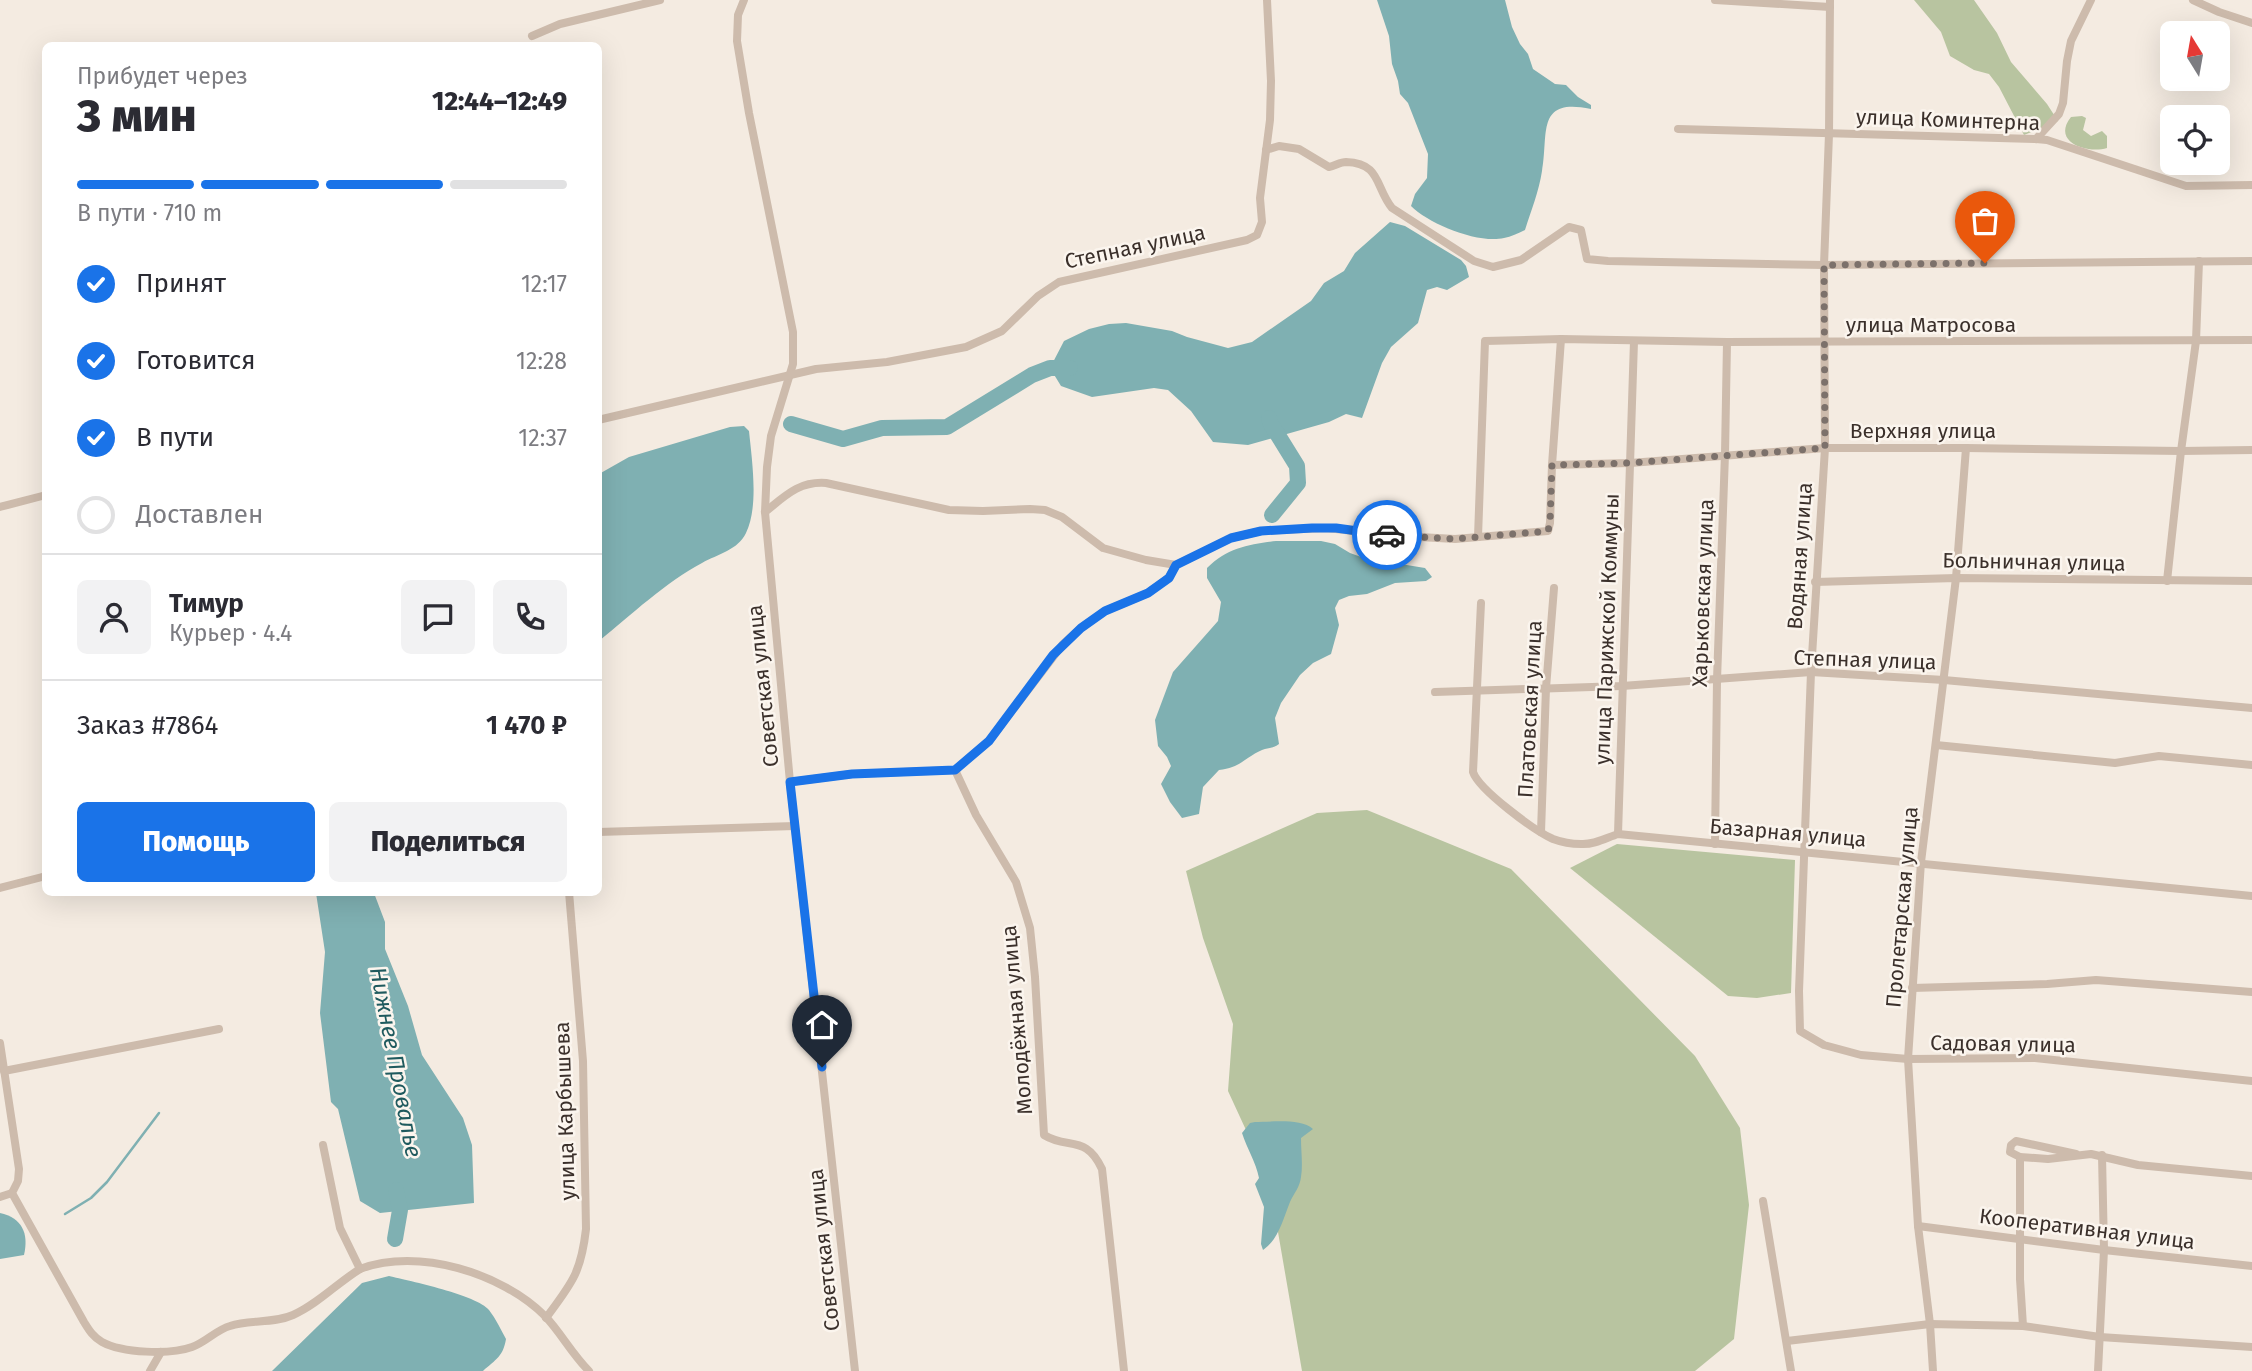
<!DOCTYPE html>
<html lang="ru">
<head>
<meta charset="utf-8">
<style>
  :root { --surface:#fff; --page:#f2f2f3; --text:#2b2b33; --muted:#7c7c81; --line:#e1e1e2; --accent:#1a73e8 }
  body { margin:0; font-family:"Fira Sans",sans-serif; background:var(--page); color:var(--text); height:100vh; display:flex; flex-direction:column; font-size:26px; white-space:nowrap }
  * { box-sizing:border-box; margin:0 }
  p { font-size:23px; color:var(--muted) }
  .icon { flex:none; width:38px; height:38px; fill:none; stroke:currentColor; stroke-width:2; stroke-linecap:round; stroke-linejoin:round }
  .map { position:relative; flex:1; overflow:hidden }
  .drawer { position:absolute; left:42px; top:42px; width:560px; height:854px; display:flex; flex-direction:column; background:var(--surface); border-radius:10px; box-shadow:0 7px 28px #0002 }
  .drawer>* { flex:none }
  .needle { width:46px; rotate:349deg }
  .buttons { position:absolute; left:2160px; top:21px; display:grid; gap:14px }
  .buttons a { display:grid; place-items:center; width:70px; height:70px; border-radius:10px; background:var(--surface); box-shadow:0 7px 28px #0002; font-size:35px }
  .pin { position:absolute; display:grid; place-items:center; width:60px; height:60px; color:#fff; margin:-72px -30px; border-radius:50% 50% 50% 0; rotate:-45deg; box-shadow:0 0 7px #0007 }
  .pin .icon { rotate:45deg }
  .courier { position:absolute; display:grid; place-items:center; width:70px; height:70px; margin:-35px; border:5px solid #1a73e8; border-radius:50%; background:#fff; color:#222; box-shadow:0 2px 9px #0007 }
  .headline em { font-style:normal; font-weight:800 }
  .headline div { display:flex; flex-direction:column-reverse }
  .headline { display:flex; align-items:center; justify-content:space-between; height:119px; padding:0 35px }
  h1 { font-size:46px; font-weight:800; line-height:52px }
  .bar { display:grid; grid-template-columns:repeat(4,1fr); gap:10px 7px; align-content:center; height:84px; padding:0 35px }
  .bar i { height:9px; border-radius:5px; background:var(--line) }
  .bar .current { background:var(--accent) }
  .bar p { grid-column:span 4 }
  .line { display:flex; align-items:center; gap:18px; padding:0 35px; border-top:2px solid var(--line) }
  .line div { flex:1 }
  .round { display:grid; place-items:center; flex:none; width:74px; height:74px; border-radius:10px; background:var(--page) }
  ol { padding:0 35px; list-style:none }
  li { display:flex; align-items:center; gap:21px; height:77px }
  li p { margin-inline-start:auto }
  li .icon { padding:7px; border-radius:50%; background:var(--accent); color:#fff; stroke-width:4 }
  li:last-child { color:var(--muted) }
  li i { width:38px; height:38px; border:4px solid var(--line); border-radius:50% }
  .cta { display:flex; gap:14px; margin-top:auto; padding:14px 35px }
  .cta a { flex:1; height:80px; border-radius:10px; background:var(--accent); color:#fff; font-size:28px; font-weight:800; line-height:80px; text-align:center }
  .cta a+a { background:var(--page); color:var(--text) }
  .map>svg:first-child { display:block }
  .green { fill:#b8c4a0 }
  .water { fill:#7fb0b2 }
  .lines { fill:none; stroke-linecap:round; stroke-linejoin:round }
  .stream { stroke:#7fb0b2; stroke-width:2.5 }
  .river { stroke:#7fb0b2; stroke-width:16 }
  .street { stroke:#cdbbac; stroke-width:8 }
  .done { stroke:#7c716b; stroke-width:7; stroke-dasharray:0 12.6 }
  .route { stroke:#1a73e8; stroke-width:9 }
  .labels { text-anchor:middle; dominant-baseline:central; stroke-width:5; stroke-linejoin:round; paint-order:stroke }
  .street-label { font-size:21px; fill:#3b302b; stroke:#fbf5ee }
  .water-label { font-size:23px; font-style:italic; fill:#1f5a5e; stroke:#fbf5ee }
</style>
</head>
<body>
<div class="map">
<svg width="2252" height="1371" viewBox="0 0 2252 1371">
  <rect width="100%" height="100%" fill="#f4ebe1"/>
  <g class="green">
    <polygon points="1914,0 1974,0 1997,33 2011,62 2047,104 2058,121 2024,135 1999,87 1989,74 1974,70 1950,56 1941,32"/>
    <path d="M 2082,116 L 2086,118 L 2083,130 L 2091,136 L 2102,131 L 2107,136 L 2107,148 C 2087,154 2051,142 2071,117 Z"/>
    <polygon points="1367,810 1511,869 1695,1056 1740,1128 1749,1205 1734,1339 1695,1371 1302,1371 1269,1180 1228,1091 1233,1024 1203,938 1186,871 1317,813"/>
    <polygon points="1617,844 1795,860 1791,993 1757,998 1728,996 1570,868"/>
  </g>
  <g class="water">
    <path d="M 1377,0 L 1505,0 L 1512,27 L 1520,44 L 1528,54 L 1533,69 L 1555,84 L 1566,85 L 1578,97 L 1591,105 L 1591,109 C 1535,97 1549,134 1542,171 C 1539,191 1531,211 1525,230 C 1518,233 1511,237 1504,238 C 1478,244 1429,224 1411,206 L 1415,194 L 1427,178 L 1428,154 L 1408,103 L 1400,94 L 1398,81 L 1392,64 L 1389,36 Z"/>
    <polygon points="1390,222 1405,226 1461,260 1466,266 1469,277 1447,290 1437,287 1427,290 1418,323 1391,347 1382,363 1362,418 1346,414 1329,422 1248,445 1213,442 1191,411 1168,390 1154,388 1092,397 1061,386 1050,368 1064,341 1089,329 1109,324 1126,323 1172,331 1187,337 1228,348 1252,342 1311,301 1324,283 1344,271 1355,253"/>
    <path d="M 744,426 L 749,431 C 752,461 759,506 746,533 C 738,550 718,554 702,563 C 666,582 631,615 599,641 L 599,474 L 629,457 L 730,427 Z"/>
    <path d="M 1276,541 L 1321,541 L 1335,544 L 1350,553 L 1364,558 L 1425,568 L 1432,577 L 1426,581 L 1395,583 L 1367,594 L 1349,596 L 1339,600 L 1335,608 L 1339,625 L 1331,654 L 1313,663 L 1300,675 L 1281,703 L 1275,718 L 1279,744 C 1272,749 1269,747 1262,750 C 1244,758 1240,768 1219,770 L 1203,787 L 1199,814 L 1182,818 L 1170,802 L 1161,784 L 1171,766 L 1167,757 L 1158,746 L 1155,720 L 1173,672 L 1218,621 L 1221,602 L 1207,578 L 1207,568 C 1227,548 1249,544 1276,541 Z"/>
    <polygon points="316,893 374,893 385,922 385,949 408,1006 422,1055 463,1118 472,1145 474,1203 380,1213 360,1201 338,1109 331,1102 320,1013 325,952"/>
    <path d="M 1255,1122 C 1271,1122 1301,1118 1313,1129 L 1301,1138 C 1301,1151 1303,1165 1301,1177 C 1300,1187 1294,1193 1290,1202 C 1283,1219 1279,1239 1263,1250 L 1261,1244 L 1264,1207 L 1255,1184 L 1259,1178 C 1256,1162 1247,1149 1242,1133 L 1250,1123 Z"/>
    <path d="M 0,1213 C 22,1218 29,1233 24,1255 L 0,1259 Z"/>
    <path d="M 389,1276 C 410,1281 477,1295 489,1310 C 496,1319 501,1330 506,1339 C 503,1357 496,1359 483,1371 L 272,1371 L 362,1283 Z"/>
  </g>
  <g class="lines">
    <polyline class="stream" points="65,1214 91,1198 107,1182 159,1113"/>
    <g class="river">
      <polyline points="1269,418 1271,424 1297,466 1298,483 1272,515"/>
      <polyline points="791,424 843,439 882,428 947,427 1032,375 1050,368 1070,368"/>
      <polyline points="395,1239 400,1210 396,1190"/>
    </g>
    <g class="street">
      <polyline points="744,0 738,15 737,41 749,113 793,332 793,364 771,436 767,467 765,512 790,782 855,1371"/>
      <polyline points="1715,0 1830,7"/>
      <polyline points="1830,0 1829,134 1824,265 1825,448 1811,672 1799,991 1800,1031 1824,1045 1861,1055 1908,1059 2035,1058 2252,1081"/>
      <polyline points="2193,0 2219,12 2252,23"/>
      <polyline points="532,36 560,24 660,0"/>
      <polyline points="1678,129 2036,139 2047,140 2186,186 2252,185"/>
      <polyline points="2036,139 2059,114 2063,103 2067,61 2071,41 2091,0"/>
      <path d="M 1266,150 L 1279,146 L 1299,149 L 1329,167 C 1335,166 1340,162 1346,162 C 1381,163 1375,187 1392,208 L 1474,261 L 1493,267 L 1521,260 L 1569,227 L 1581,230 L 1587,259 L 1608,261 L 1824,265 L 2252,261"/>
      <polyline points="598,420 816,369 887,362 966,347 1002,331 1038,296 1059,282 1247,240 1257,235 1262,222 1260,198 1270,120 1271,81 1267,0"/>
      <polyline points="1552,465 1630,463 1825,448 1966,448 2181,451 2252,450"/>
      <polyline points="0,507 46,495"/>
      <path d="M 765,512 C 785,496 799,481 826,483 L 949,510 L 983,511 L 1030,509 L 1045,510 L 1062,517 L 1103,548 L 1146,560 L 1176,565 L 1169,577 L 1159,585 L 1148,593 L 1105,611 L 1081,628 L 1063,644 L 989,741 L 955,770 L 852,774 L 790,782"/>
      <polyline points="1478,537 1485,341 1561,339 1727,342 2252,340"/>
      <polyline points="1176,565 1231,538 1261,531 1326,528 1402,536 1455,539 1548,531 1550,523 1552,465 1561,339"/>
      <polyline points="2167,581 2181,451 2196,341 2199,261"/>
      <polyline points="1815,582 1956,578 2252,581"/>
      <path d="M 1481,603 L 1473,772 C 1479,790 1535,831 1553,839 C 1561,842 1572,844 1581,844 C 1594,845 1606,838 1618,834 L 2252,896"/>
      <polyline points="1435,692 1622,686 1811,672 1944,680 2252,708"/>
      <polyline points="1936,745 2115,763 2159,756 2252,765"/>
      <path d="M 955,770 L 976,815 L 1016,882 L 1030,928 L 1035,977 L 1044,1135 C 1068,1150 1086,1134 1102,1169 L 1124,1371"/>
      <polyline points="598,832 795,826"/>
      <polyline points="1541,832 1546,688 1554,588"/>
      <polyline points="1618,834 1634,341"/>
      <polyline points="1715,844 1717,680 1725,454 1727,342"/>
      <polyline points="0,888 46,876"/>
      <polyline points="1912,988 2047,984 2096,980 2252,992"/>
      <path d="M 0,1043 L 19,1169 L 18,1181 L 12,1193 L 84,1322 C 89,1330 93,1337 102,1342 C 122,1353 170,1355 192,1347 C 206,1342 216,1330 230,1326 C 250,1319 273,1324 293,1315 C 318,1304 337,1283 360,1269 L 340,1228 L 323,1145"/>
      <polyline points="4,1071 219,1029"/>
      <polyline points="2076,1154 2016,1141 2011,1145 2010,1152 2020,1157 2048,1159 2091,1154 2138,1165 2252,1176"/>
      <polyline points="2020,1157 2020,1279 2023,1326"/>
      <polyline points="0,1197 12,1193"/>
      <polyline points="1763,1201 1791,1371"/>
      <polyline points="1918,1226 2104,1250 2252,1266"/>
      <path d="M 360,1269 C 418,1247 502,1273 545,1316 C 561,1333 572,1354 589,1371"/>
      <path d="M 546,1318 C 572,1283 581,1273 586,1229 L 583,1061 L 569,892"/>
      <polyline points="1787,1341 1930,1324 2023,1326 2100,1337 2252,1347"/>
      <polyline points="150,1371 161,1352"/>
      <polyline points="1933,1371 1930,1324 1918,1226 1908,1059 1921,862 1956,578 1966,448"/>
      <polyline points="2098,1371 2104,1250 2102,1155"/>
    </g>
  </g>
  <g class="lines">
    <polyline class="done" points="1387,535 1455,539 1548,531 1550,523 1552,465 1630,463 1825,448 1824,265 1985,263"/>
    <polyline class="route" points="822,1067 790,782 852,774 955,770 989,741 1053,655 1081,628 1105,611 1148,593 1169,578 1176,565 1231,538 1261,531 1312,528 1336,528 1387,535"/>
  </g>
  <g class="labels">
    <g class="street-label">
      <text transform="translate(1948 120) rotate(2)">улица Коминтерна</text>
      <text transform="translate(1135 247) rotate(-12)">Степная улица</text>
      <text x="1931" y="325">улица Матросова</text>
      <text x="1923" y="431">Верхняя улица</text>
      <text transform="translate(1800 556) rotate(-86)">Водяная улица</text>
      <text transform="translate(2034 562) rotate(1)">Больничная улица</text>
      <text transform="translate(1703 593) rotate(-88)">Харьковская улица</text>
      <text transform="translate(1607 629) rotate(-88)">улица Парижской Коммуны</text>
      <text transform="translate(1865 660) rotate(2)">Степная улица</text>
      <text transform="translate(763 686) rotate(-96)">Советская улица</text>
      <text transform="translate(1530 709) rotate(-87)">Платовская улица</text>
      <text transform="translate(1788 833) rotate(5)">Базарная улица</text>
      <text transform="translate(1902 907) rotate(-85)">Пролетарская улица</text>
      <text transform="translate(1017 1020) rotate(-95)">Молодёжная улица</text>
      <text transform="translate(2003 1044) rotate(1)">Садовая улица</text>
      <text transform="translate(565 1111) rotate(-92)">улица Карбышева</text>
      <text transform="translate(2087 1229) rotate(7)">Кооперативная улица</text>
      <text transform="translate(824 1250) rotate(-96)">Советская улица</text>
    </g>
    <g class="water-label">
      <text transform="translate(396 1062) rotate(79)">Нижнее Провалье</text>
    </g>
  </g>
</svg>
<div class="buttons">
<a><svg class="needle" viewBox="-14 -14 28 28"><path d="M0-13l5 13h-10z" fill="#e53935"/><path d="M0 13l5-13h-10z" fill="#7c7c81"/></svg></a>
<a><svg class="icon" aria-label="locate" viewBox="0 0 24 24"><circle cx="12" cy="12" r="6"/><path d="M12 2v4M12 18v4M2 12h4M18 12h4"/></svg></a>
</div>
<div class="pin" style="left:1985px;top:263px;background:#ea580c"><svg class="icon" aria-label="bag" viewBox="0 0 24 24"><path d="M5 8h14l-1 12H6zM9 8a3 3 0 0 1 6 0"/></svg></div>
<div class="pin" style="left:822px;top:1067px;background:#1f2937"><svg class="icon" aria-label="home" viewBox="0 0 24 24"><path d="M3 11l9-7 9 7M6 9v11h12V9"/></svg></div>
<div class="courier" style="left:1387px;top:535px"><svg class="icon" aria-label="car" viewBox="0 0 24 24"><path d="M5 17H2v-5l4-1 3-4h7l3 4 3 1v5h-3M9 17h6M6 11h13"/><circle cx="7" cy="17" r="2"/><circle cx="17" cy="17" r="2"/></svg></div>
<section class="drawer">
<div class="headline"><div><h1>3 мин</h1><p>Прибудет через</p></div><em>12:44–12:49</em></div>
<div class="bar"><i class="current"></i><i class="current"></i><i class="current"></i><i></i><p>В пути · 710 m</p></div>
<ol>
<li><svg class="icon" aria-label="check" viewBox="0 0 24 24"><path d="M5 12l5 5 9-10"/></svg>Принят<p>12:17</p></li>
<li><svg class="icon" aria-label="check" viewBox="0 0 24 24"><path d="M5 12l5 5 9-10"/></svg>Готовится<p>12:28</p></li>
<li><svg class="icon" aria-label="check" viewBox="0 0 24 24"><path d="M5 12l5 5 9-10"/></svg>В пути<p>12:37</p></li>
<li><i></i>Доставлен</li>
</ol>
<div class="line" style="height:126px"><a class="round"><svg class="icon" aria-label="person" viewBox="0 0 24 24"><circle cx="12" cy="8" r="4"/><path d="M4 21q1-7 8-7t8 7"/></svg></a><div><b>Тимур</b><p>Курьер · 4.4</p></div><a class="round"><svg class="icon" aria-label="chat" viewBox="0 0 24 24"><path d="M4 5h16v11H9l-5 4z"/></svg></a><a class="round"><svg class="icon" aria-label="phone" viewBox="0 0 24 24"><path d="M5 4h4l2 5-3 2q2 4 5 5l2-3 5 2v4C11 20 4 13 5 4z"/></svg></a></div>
<div class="line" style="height:91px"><div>Заказ #7864</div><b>1 470 ₽</b></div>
<div class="cta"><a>Помощь</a><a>Поделиться</a></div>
</section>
</div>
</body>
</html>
